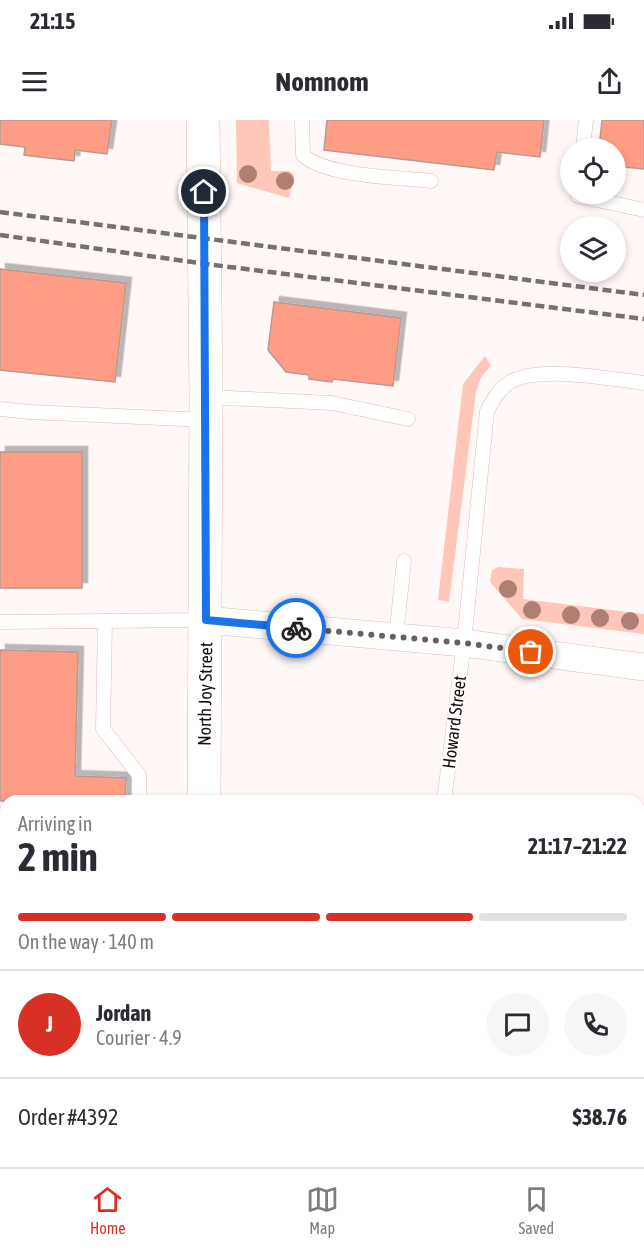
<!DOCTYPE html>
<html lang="en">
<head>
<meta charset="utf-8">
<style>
  :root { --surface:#fff; --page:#f7f7f7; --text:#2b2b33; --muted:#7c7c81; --line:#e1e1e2; --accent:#d93025 }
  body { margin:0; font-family:"Asap Condensed",sans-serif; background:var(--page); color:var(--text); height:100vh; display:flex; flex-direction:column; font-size:22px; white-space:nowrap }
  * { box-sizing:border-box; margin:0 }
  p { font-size:20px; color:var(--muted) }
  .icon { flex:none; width:33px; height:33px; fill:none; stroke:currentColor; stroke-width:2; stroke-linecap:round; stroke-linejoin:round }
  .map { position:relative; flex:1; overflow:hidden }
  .panel { position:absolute; left:0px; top:675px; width:645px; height:372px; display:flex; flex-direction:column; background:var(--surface); border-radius:18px 18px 0 0; box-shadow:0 3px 9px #0003 }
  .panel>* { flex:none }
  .buttons { position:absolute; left:560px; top:18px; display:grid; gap:12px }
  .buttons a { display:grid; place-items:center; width:66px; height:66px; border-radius:50%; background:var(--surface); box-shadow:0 3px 9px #0003; font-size:30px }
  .pin { position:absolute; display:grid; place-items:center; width:51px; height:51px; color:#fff; margin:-26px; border:3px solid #fff; border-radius:50%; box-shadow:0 2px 6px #0007 }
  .courier { position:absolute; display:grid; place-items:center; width:60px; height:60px; margin:-30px; border:4px solid #1a73e8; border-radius:50%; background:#fff; color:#222; box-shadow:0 2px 8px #0007 }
  .head em { font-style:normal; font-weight:700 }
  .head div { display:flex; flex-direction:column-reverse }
  .head { display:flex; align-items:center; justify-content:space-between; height:102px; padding:0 18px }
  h1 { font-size:39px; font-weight:700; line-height:45px }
  .bar { display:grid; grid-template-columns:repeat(4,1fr); gap:9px 6px; align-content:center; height:72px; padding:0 18px }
  .bar i { height:8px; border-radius:4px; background:var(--line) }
  .bar .on { background:var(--accent) }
  .bar p { grid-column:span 4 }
  .line { display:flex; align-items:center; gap:15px; padding:0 18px; border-top:2px solid var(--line) }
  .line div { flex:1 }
  .round { display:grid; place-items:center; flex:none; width:63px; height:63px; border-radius:32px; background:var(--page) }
  .status { display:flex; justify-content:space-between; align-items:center; height:42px; padding:0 30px; background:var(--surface); direction:ltr }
  .status svg { height:16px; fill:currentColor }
  header { display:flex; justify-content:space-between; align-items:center; height:78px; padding:0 18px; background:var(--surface); font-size:27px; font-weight:700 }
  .tabs { display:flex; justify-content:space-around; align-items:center; height:84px; border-top:2px solid var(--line); background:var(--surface); font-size:16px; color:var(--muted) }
  .tabs a { display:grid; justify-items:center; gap:3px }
  .tabs .on { color:var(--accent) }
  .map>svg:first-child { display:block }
  .green { fill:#fec7b9 }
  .building { fill:#ff9d86; stroke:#b79a93; stroke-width:1.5; filter:url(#shadow) }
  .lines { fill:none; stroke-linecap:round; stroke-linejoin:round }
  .lane-casing { stroke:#dbbdb6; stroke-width:15 }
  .street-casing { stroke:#dbbdb6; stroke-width:28 }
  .secondary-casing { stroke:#dbbdb6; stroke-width:34 }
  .lane { stroke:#fff; stroke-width:14 }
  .street { stroke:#fff; stroke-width:27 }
  .secondary { stroke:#fff; stroke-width:33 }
  .rail { stroke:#786f6e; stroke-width:4.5; stroke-dasharray:9 4.5; stroke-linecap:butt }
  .tree { fill:#b07e73 }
  .done { stroke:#69605e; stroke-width:6; stroke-dasharray:0 10.8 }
  .route { stroke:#1a73e8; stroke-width:8 }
  .labels { text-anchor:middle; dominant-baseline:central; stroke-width:4.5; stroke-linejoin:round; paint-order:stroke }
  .street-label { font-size:18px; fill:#180e0c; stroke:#fff }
</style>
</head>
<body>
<div class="status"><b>21:15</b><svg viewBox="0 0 49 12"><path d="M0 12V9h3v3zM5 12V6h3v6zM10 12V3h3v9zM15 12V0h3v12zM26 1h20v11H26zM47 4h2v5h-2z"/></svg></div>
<header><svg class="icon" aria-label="menu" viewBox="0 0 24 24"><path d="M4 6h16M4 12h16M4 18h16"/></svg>Nomnom<svg class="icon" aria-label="share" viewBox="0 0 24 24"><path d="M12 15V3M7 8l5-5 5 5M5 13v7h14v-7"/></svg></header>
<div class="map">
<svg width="644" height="1047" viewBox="0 0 644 1047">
  <defs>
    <filter id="shadow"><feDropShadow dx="5.5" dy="-5.5" stdDeviation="0" flood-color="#0004"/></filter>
  </defs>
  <rect width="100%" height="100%" fill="#fff8f7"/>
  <g class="green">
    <polygon points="236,0 269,0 271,51 290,51 294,55 289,78 237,63"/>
    <polygon points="485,236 491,246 481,257 476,272 449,482 438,480 463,264"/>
    <polygon points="498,447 524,449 523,479 644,494 644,514 522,499 490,462 492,450"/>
  </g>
  <g class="building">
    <polygon points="0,0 112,0 107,34 75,30 74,41 24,35 25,27 0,24"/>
    <polygon points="327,0 544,0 540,37 497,32 494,50 324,30"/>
    <polygon points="602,0 644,0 644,49 615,46 615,28 599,28"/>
    <polygon points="0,149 126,163 115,262 0,250"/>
    <polygon points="274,182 401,198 393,266 333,259 332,262 309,259 309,255 286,252 268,230"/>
    <rect x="0" y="332" width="82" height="136"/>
    <polygon points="0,530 78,532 75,656 126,658 125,681 0,681"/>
  </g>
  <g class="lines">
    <g class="lane-casing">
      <g id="lane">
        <path d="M 302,0 L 303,35 C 326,57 399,57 431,61"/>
        <polyline points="583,28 586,0"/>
        <polyline points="578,74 578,76 644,90"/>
        <polyline points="206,277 332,283 408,299"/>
        <polyline points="0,289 30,292 205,300"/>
        <polyline points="105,501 103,609 139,655 139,681"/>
        <polyline points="0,502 206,500"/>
        <polyline points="396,517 404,441"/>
        <path d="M 444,681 L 464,523 L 487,291 C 493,280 499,269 510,262 C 540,245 610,259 644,263"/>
      </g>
    </g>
    <g class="street-casing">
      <g id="street">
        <polyline points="206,500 464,523 644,547"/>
        <polyline points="0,1023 6,1022"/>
        <polyline points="28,1041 28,1047"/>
      </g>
    </g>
    <g class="secondary-casing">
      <g id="secondary">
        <polyline points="203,0 206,277 204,681"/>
        <polyline points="0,866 6,866"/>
        <polyline points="639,929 644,930"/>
        <polyline points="206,1041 206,1047"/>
      </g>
    </g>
    <use href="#lane" class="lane"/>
    <use href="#street" class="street"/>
    <use href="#secondary" class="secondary"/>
    <g class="rail">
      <polyline points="0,92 644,175"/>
      <polyline points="0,115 206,144 644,199"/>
    </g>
  </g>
  <g class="tree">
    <circle cx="248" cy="54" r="9"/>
    <circle cx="285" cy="61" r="9"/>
    <circle cx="508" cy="469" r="9"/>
    <circle cx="532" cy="490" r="9"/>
    <circle cx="571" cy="495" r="9"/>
    <circle cx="600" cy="498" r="9"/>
    <circle cx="630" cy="501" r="9"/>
  </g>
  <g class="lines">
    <polyline class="done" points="296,508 464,523 531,532"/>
    <polyline class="route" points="204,72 206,500 296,508"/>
  </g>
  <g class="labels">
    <g class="street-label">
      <text transform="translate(205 574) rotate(-89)">North Joy Street</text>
      <text transform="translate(454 602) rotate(-83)">Howard Street</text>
    </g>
  </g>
</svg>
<div class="buttons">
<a><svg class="icon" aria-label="locate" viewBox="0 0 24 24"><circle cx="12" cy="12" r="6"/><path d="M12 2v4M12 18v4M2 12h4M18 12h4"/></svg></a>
<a><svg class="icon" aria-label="layers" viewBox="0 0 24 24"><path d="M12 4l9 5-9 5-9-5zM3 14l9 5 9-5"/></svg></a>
</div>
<div class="pin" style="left:531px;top:532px;background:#ea580c"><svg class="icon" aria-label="bag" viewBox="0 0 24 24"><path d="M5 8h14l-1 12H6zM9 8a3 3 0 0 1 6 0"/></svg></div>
<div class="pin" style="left:204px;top:72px;background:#1f2937"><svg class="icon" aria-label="home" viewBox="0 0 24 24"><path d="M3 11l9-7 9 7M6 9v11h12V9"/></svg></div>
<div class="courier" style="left:296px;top:508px"><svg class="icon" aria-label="bike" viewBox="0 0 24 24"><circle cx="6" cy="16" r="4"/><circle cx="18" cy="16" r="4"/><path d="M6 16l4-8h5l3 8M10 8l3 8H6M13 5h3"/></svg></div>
<section class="panel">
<div class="head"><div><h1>2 min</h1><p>Arriving in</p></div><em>21:17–21:22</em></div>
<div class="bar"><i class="on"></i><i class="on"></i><i class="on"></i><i></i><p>On the way · 140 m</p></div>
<div class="line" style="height:108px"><b class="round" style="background:var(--accent);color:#fff">J</b><div><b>Jordan</b><p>Courier · 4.9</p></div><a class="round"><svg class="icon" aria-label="chat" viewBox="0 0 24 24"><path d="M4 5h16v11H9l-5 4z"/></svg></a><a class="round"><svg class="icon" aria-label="phone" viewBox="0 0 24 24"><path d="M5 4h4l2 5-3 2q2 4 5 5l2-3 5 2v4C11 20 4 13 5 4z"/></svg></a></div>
<div class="line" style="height:78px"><div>Order #4392</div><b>$38.76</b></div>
</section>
</div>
<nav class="tabs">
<a class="on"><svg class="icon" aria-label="home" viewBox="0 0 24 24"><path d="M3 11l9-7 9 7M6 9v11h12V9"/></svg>Home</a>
<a><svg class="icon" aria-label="map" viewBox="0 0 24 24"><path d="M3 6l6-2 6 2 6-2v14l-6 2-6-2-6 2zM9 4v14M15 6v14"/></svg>Map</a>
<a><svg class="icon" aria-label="saved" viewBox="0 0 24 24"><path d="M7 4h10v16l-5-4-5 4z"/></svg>Saved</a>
</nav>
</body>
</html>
